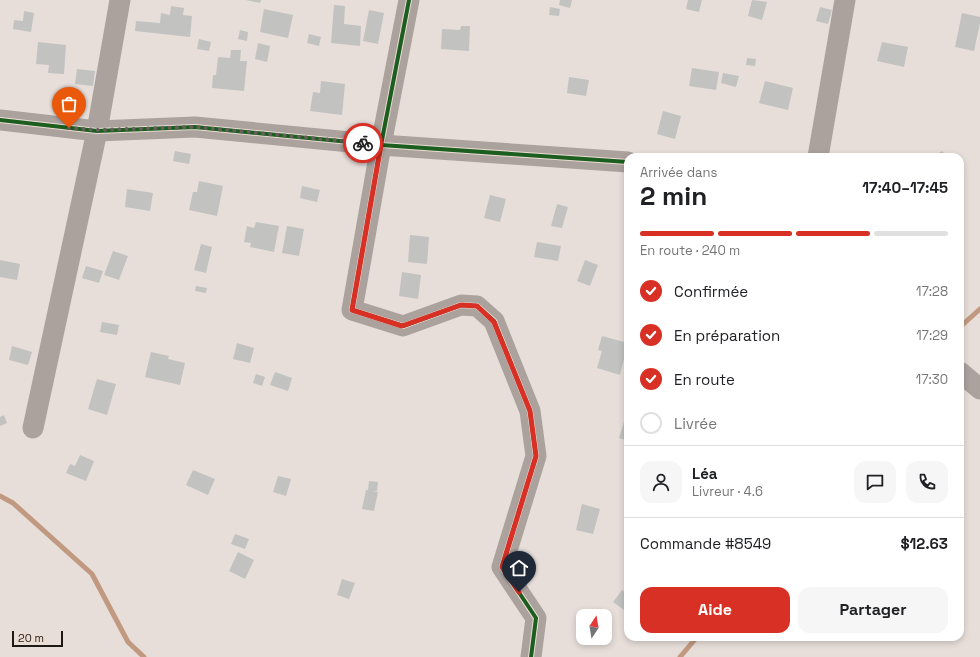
<!DOCTYPE html>
<html lang="fr">
<head>
<meta charset="utf-8">
<style>
  :root { --surface:#fff; --page:#f6f6f6; --text:#202124; --muted:#757577; --line:#e0e0e0; --accent:#d93025 }
  body { margin:0; font-family:"Space Grotesk",sans-serif; background:var(--page); color:var(--text); height:100vh; display:flex; flex-direction:column; font-size:15px; white-space:nowrap }
  * { box-sizing:border-box; margin:0 }
  p { font-size:13px; color:var(--muted) }
  .icon { flex:none; width:22px; height:22px; fill:none; stroke:currentColor; stroke-width:2; stroke-linecap:round; stroke-linejoin:round }
  .map { position:relative; flex:1; overflow:hidden }
  .sheet { position:absolute; left:624px; top:153px; width:340px; height:488px; display:flex; flex-direction:column; background:var(--surface); border-radius:12px; box-shadow:0 2px 6px #0003 }
  .sheet>* { flex:none }
  .needle { width:26px; rotate:12deg }
  .fabs { position:absolute; left:576px; top:609px; display:grid; gap:8px }
  .fabs a { display:grid; place-items:center; width:36px; height:36px; border-radius:8px; background:var(--surface); box-shadow:0 2px 6px #0003; font-size:20px }
  .scale { position:absolute; left:12px; bottom:10px; width:51px; box-sizing:border-box; padding-left:4px; border:2px solid #1f1916; border-top:0; font-size:11px; line-height:14px; white-space:nowrap; color:#1f1916; -webkit-text-stroke:3px #edddd3; paint-order:stroke }
  .pin { position:absolute; display:grid; place-items:center; width:34px; height:34px; color:#fff; margin:-41px -17px; border-radius:50% 50% 50% 0; rotate:-45deg; box-shadow:0 0 4px #0007 }
  .pin .icon { rotate:45deg }
  .courier { position:absolute; display:grid; place-items:center; width:40px; height:40px; margin:-20px; border:3px solid #d93025; border-radius:50%; background:#fff; color:#222; box-shadow:0 1px 5px #0007 }
  .head em { font-style:normal; font-weight:800 }
  .head div { display:flex; flex-direction:column-reverse }
  .head { display:flex; align-items:center; justify-content:space-between; height:68px; padding:0 16px }
  h1 { font-size:26px; font-weight:800; line-height:30px }
  .bar { display:grid; grid-template-columns:repeat(4,1fr); gap:6px 4px; align-content:center; height:48px; padding:0 16px }
  .bar i { height:5px; border-radius:3px; background:var(--line) }
  .bar .current { background:var(--accent) }
  .bar p { grid-column:span 4 }
  .line { display:flex; align-items:center; gap:10px; padding:0 16px; border-top:1px solid var(--line) }
  .line div { flex:1 }
  .round { display:grid; place-items:center; flex:none; width:42px; height:42px; border-radius:12px; background:var(--page) }
  ol { padding:0 16px; list-style:none }
  li { display:flex; align-items:center; gap:12px; height:44px }
  li p { margin-inline-start:auto }
  li .icon { padding:4px; border-radius:50%; background:var(--accent); color:#fff; stroke-width:4 }
  li:last-child { color:var(--muted) }
  li i { width:22px; height:22px; border:2px solid var(--line); border-radius:50% }
  .primary-button { display:flex; gap:8px; margin-top:auto; padding:8px 16px }
  .primary-button a { flex:1; height:46px; border-radius:12px; background:var(--accent); color:#fff; font-size:16px; font-weight:800; line-height:46px; text-align:center }
  .primary-button a+a { background:var(--page); color:var(--text) }
  .map>svg:first-child { display:block }
  .lines { fill:none; stroke-linecap:round; stroke-linejoin:round }
  .stream { stroke:#c19980; stroke-width:5 }
  .building { fill:#c2c2c1 }
  .minor { stroke:#aba29e; stroke-width:21 }
  .cycleway-casing { stroke:#edddd3; stroke-width:6 }
  .cycleway { stroke:#1b5e20; stroke-width:4 }
  .done { stroke:#655e5a; stroke-width:4; stroke-dasharray:0 7.2 }
  .route { stroke:#d93025; stroke-width:5 }
</style>
</head>
<body>
<div class="map">
<svg width="980" height="657" viewBox="0 0 980 657">
  <rect width="100%" height="100%" fill="#e7ded9"/>
  <g class="lines">
    <g class="stream">
      <polyline points="960,327 980,309"/>
      <polyline points="0,496 13,503 92,574 128,642 144,657"/>
      <polyline points="680,657 697,637"/>
    </g>
  </g>
  <g class="building">
    <polygon points="246,0 261,0 260,3"/>
    <polygon points="560,0 572,0 570,8 559,5"/>
    <polygon points="688,0 702,0 699,12 686,9"/>
    <polygon points="752,0 767,2 762,20 748,16"/>
    <polygon points="334,5 345,6 344,24 361,26 360,46 331,43"/>
    <polygon points="171,6 184,8 183,15 192,16 190,37 135,31 136,21 160,23 161,13 170,15"/>
    <polygon points="550,7 560,9 559,16 549,15"/>
    <polygon points="820,7 832,10 828,24 816,21"/>
    <polygon points="264,9 293,15 288,38 260,32"/>
    <polygon points="369,10 384,13 378,44 363,41"/>
    <polygon points="24,11 34,13 31,32 13,29 14,20 23,21"/>
    <polygon points="962,13 980,17 980,23 974,51 955,47"/>
    <polygon points="461,26 470,26 469,51 441,49 442,29 460,30"/>
    <polygon points="240,30 248,32 247,41 238,39"/>
    <polygon points="309,34 321,37 319,46 307,43"/>
    <polygon points="199,39 211,42 209,51 197,49"/>
    <polygon points="38,42 66,45 64,74 48,73 49,65 36,64"/>
    <polygon points="882,42 908,47 904,67 877,61"/>
    <polygon points="258,43 270,46 267,62 255,59"/>
    <polygon points="231,50 241,50 240,61 247,61 244,91 212,88 213,75 216,75 218,57 230,58"/>
    <polygon points="747,58 756,59 755,66 746,65"/>
    <polygon points="692,68 719,72 716,90 689,86"/>
    <polygon points="77,69 95,71 93,86 75,84"/>
    <polygon points="723,73 739,76 736,87 721,83"/>
    <polygon points="569,77 589,80 586,96 567,93"/>
    <polygon points="321,81 345,84 342,115 310,111 313,92 320,93"/>
    <polygon points="765,81 793,88 788,110 759,103"/>
    <polygon points="663,111 681,116 675,139 657,134"/>
    <polygon points="175,151 191,154 189,164 173,161"/>
    <polygon points="942,151 947,157 933,157"/>
    <polygon points="199,181 223,186 217,216 189,210 193,192 197,192"/>
    <polygon points="302,186 320,190 317,202 300,198"/>
    <polygon points="127,189 153,193 150,211 125,207"/>
    <polygon points="490,195 506,199 500,222 484,218"/>
    <polygon points="557,204 568,207 562,228 551,226"/>
    <polygon points="256,222 279,226 274,252 250,247 251,243 244,242 247,226 254,228"/>
    <polygon points="287,226 304,229 299,256 282,253"/>
    <polygon points="410,235 429,237 427,264 408,262"/>
    <polygon points="537,242 561,246 558,261 534,257"/>
    <polygon points="201,244 212,247 206,273 194,270"/>
    <polygon points="113,251 128,256 119,280 104,275"/>
    <polygon points="0,260 20,264 17,280 0,277"/>
    <polygon points="585,260 598,265 590,286 577,281"/>
    <polygon points="86,266 103,271 99,283 82,278"/>
    <polygon points="402,272 421,275 418,299 399,296"/>
    <polygon points="196,286 207,288 206,293 195,291"/>
    <polygon points="102,322 119,325 117,335 100,332"/>
    <polygon points="602,336 628,343 620,375 597,368 602,351 598,350"/>
    <polygon points="237,343 254,348 250,363 233,359"/>
    <polygon points="12,346 32,352 28,365 9,360"/>
    <polygon points="151,352 169,356 168,359 185,363 180,385 145,377"/>
    <polygon points="275,372 292,378 288,391 270,385"/>
    <polygon points="256,374 265,377 262,386 253,383"/>
    <polygon points="97,379 116,384 107,415 88,409"/>
    <polygon points="4,415 7,423 0,426 0,417"/>
    <polygon points="624,422 628,424 628,441 619,438"/>
    <polygon points="80,455 94,461 86,481 66,473 70,464 75,466"/>
    <polygon points="193,470 215,479 208,495 186,485"/>
    <polygon points="278,476 291,479 286,496 273,492"/>
    <polygon points="369,481 378,482 377,491 373,491 378,492 374,511 362,509 366,490 368,490"/>
    <polygon points="582,504 600,509 593,534 576,530"/>
    <polygon points="235,534 249,539 245,549 231,544"/>
    <polygon points="238,552 254,560 245,579 229,571"/>
    <polygon points="342,579 355,583 349,599 337,595"/>
    <polygon points="622,590 628,595 628,613 613,602"/>
  </g>
  <g class="lines">
    <g class="minor">
      <polyline points="409,0 381,145 352,310 403,326 461,305 477,306 494,321 530,411 536,456 502,567 536,618 531,657"/>
      <polyline points="0,120 97,131 195,127 381,145 628,162"/>
      <polyline points="818,157 845,0"/>
      <polyline points="960,372 980,389"/>
      <polyline points="33,428 97,131 120,0"/>
    </g>
    <g class="cycleway-casing">
      <g id="cycleway">
        <polyline points="409,0 381,145 352,310 403,326 461,305 477,306 494,321 530,411 536,456 502,567 536,618 531,657"/>
        <polyline points="0,120 97,131 195,127 381,145 628,162"/>
      </g>
    </g>
    <use href="#cycleway" class="cycleway"/>
  </g>
  <g class="lines">
    <polyline class="done" points="69,128 97,130 195,127 363,143"/>
    <polyline class="route" points="363,143 381,145 352,310 402,326 461,305 477,306 494,322 530,411 536,456 502,567 519,592"/>
  </g>
</svg>
<div class="fabs">
<a><svg class="needle" viewBox="-14 -14 28 28"><path d="M0-13l5 13h-10z" fill="#e53935"/><path d="M0 13l5-13h-10z" fill="#757577"/></svg></a>
</div>
<div class="scale">20 m</div>
<div class="pin" style="left:69px;top:128px;background:#ea580c"><svg class="icon" aria-label="bag" viewBox="0 0 24 24"><path d="M5 8h14l-1 12H6zM9 8a3 3 0 0 1 6 0"/></svg></div>
<div class="pin" style="left:519px;top:592px;background:#1f2937"><svg class="icon" aria-label="home" viewBox="0 0 24 24"><path d="M3 11l9-7 9 7M6 9v11h12V9"/></svg></div>
<div class="courier" style="left:363px;top:143px"><svg class="icon" aria-label="bike" viewBox="0 0 24 24"><circle cx="6" cy="16" r="4"/><circle cx="18" cy="16" r="4"/><path d="M6 16l4-8h5l3 8M10 8l3 8H6M13 5h3"/></svg></div>
<section class="sheet">
<div class="head"><div><h1>2 min</h1><p>Arrivée dans</p></div><em>17:40–17:45</em></div>
<div class="bar"><i class="current"></i><i class="current"></i><i class="current"></i><i></i><p>En route · 240 m</p></div>
<ol>
<li><svg class="icon" aria-label="check" viewBox="0 0 24 24"><path d="M5 12l5 5 9-10"/></svg>Confirmée<p>17:28</p></li>
<li><svg class="icon" aria-label="check" viewBox="0 0 24 24"><path d="M5 12l5 5 9-10"/></svg>En préparation<p>17:29</p></li>
<li><svg class="icon" aria-label="check" viewBox="0 0 24 24"><path d="M5 12l5 5 9-10"/></svg>En route<p>17:30</p></li>
<li><i></i>Livrée</li>
</ol>
<div class="line" style="height:72px"><a class="round"><svg class="icon" aria-label="person" viewBox="0 0 24 24"><circle cx="12" cy="8" r="4"/><path d="M4 21q1-7 8-7t8 7"/></svg></a><div><b>Léa</b><p>Livreur · 4.6</p></div><a class="round"><svg class="icon" aria-label="chat" viewBox="0 0 24 24"><path d="M4 5h16v11H9l-5 4z"/></svg></a><a class="round"><svg class="icon" aria-label="phone" viewBox="0 0 24 24"><path d="M5 4h4l2 5-3 2q2 4 5 5l2-3 5 2v4C11 20 4 13 5 4z"/></svg></a></div>
<div class="line" style="height:52px"><div>Commande #8549</div><b>$12.63</b></div>
<div class="primary-button"><a>Aide</a><a>Partager</a></div>
</section>
</div>
</body>
</html>
